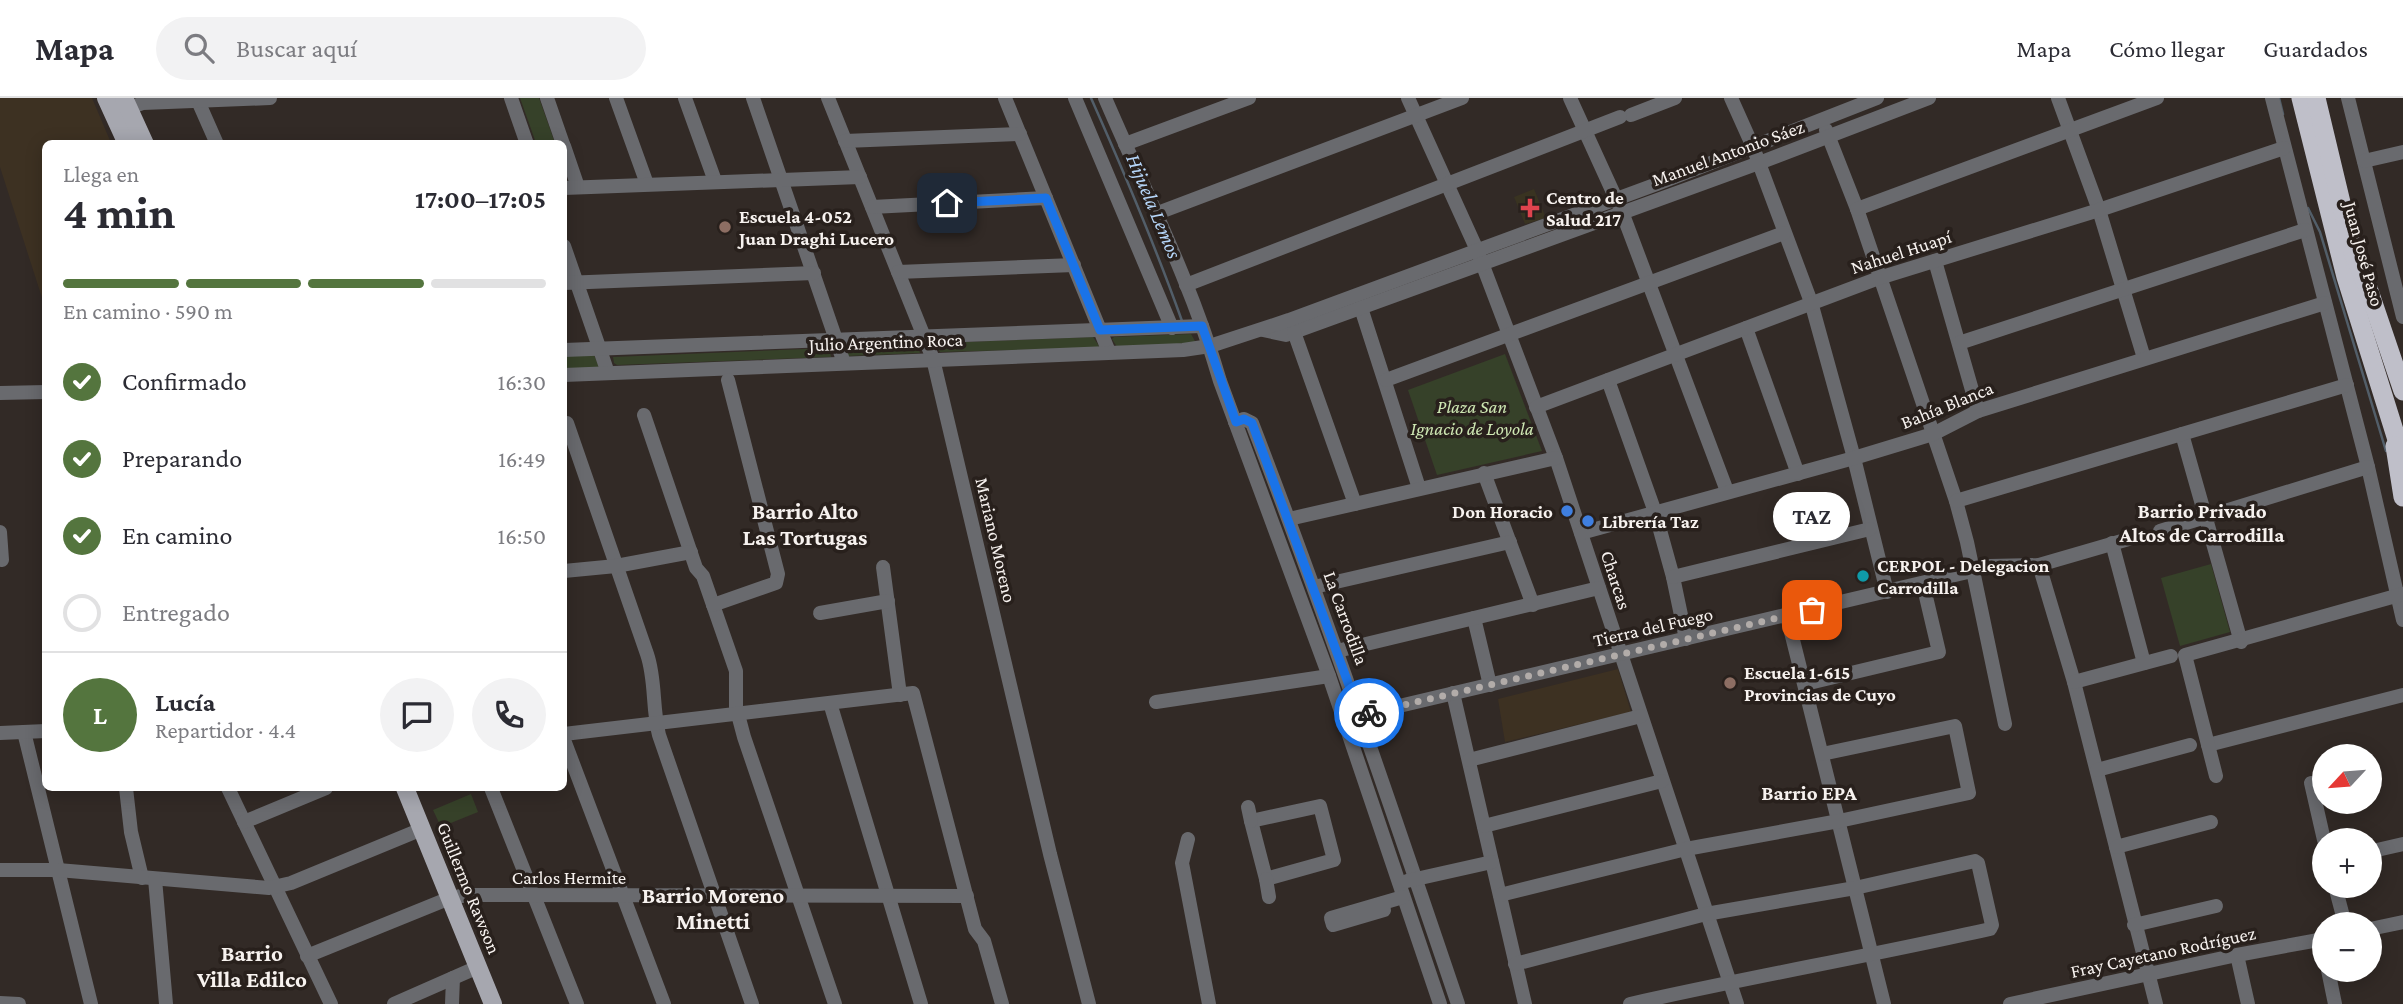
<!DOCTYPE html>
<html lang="es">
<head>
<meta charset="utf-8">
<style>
  :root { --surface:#fff; --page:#f2f2f3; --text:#2b2b33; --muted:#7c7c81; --line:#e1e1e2; --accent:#54753e }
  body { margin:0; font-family:"Crimson Pro",serif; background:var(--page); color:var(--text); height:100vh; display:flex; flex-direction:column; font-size:26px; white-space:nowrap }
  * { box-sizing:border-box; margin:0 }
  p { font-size:23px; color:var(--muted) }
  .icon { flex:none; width:38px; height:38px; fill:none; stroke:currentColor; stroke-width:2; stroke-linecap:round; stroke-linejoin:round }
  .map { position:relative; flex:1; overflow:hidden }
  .sheet { position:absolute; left:42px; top:42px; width:525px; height:651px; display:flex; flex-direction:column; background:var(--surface); border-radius:10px; box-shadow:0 4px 18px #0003 }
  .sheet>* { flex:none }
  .needle { width:46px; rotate:244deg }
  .tools { position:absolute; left:2312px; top:646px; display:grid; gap:14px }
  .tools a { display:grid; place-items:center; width:70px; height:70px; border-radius:50%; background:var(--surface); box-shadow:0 4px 18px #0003; font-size:35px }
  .pin { position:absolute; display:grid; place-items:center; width:60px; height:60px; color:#fff; margin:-30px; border-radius:14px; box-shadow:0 4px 10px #0006 }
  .courier { position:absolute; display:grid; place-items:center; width:70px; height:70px; margin:-35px; border:5px solid #1a73e8; border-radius:50%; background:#fff; color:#222; box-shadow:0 2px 9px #0007 }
  .bubble { position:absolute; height:49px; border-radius:24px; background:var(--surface); box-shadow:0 4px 18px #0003; font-size:23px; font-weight:700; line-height:49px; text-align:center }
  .head em { font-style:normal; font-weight:700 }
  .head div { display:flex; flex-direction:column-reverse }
  .head { display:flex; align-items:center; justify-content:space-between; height:119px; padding:0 21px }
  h1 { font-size:46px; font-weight:700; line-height:52px }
  .bar { display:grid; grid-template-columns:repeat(4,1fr); gap:10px 7px; align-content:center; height:84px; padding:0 21px }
  .bar i { height:9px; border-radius:5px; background:var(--line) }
  .bar .selected { background:var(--accent) }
  .bar p { grid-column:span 4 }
  .line { display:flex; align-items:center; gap:18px; padding:0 21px; border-top:2px solid var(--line) }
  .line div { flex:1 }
  .round { display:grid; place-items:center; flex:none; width:74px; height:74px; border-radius:37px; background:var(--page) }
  ol { padding:0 21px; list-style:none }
  li { display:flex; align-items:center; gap:21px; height:77px }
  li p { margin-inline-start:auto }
  li .icon { padding:7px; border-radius:50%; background:var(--accent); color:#fff; stroke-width:4 }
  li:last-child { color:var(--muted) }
  li i { width:38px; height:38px; border:4px solid var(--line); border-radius:50% }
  header { display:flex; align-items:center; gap:42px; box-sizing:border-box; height:98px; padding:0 35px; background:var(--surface); border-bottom:2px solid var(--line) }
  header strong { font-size:33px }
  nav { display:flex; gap:38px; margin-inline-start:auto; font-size:24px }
  .search { width:490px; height:63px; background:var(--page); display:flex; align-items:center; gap:18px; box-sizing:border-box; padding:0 24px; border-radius:38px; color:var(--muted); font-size:26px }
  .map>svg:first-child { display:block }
  .industrial { fill:#3d3122 }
  .medical { fill:#393321 }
  .green { fill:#364129 }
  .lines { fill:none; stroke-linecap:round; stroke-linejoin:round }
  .stream { stroke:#525e69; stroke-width:2.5 }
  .minor { stroke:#696a6e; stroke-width:14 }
  .major { stroke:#a6a7af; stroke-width:18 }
  .highway { stroke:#bfbfc9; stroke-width:19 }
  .done { stroke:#b2aca9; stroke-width:7; stroke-dasharray:0 12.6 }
  .route { stroke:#1a73e8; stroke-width:9 }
  .health-dot { fill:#e0444e; stroke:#28201c; stroke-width:2.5 }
  .education-dot { fill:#8d6e63; stroke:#28201c; stroke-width:2.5 }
  .shop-dot { fill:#3f7fe0; stroke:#28201c; stroke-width:2.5 }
  .culture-dot { fill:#0f9aa8; stroke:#28201c; stroke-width:2.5 }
  .labels { text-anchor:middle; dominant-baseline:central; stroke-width:7; stroke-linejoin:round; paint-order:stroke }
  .street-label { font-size:19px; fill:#f7f2ef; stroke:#28201c }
  .poi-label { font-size:19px; font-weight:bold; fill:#f7f2ef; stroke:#28201c; text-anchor:start }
  .park-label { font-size:19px; font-style:italic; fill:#cee7b3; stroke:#28201c }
  .water-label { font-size:21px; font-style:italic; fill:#b6d6f9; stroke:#28201c }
  .neighbourhood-label { font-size:21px; font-weight:bold; fill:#f7f2ef; stroke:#28201c }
  .quarter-label { font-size:23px; font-weight:bold; fill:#f7f2ef; stroke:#28201c }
</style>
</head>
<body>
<header>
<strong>Mapa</strong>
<div class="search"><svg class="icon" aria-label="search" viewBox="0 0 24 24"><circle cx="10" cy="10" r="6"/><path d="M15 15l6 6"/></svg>Buscar aquí</div>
<nav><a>Mapa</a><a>Cómo llegar</a><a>Guardados</a></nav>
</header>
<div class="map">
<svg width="2403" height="906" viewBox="0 0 2403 906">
  <rect width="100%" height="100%" fill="#322a26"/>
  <g class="industrial">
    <polygon points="0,0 92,0 111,45 46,46 45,209 0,69"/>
    <polygon points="1618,571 1631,614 1505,644 1498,601"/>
  </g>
  <polygon class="medical" points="1534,91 1546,120 1525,126 1514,99"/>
  <g class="green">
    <polygon points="520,0 539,0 555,45 536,45"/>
    <polygon points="1191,236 1196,245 1117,249 1112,241 1114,239"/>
    <polygon points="1093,239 1099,248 1097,250 940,254 936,247 937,245"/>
    <polygon points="917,246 920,255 848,258 845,251 846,249"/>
    <polygon points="829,250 831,259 617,267 614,265 613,259"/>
    <polygon points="1505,256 1542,353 1437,377 1408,292"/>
    <polygon points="594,257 599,268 597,270 564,271 564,258"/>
    <polygon points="2211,466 2230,534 2180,548 2161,480"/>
    <polygon points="471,696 478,714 441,729 433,712"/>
  </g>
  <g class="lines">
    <g class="stream">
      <path d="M 1091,0 C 1124,74 1155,147 1182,223"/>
      <polyline points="2279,0 2283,16"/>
      <polyline points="2308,110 2320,134 2386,353"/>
    </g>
    <g class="minor">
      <polyline points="511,0 527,46"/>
      <polyline points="547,0 563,46"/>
      <polyline points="616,0 647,86"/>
      <polyline points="685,0 715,83"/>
      <polyline points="753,0 844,265"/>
      <polyline points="828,0 933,261 1050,756 1089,906"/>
      <polyline points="1005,0 1109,254"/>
      <polyline points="1075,0 1172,230"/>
      <path d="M 1105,0 C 1145,93 1192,186 1220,283 L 1329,578 L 1440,906"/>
      <polyline points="1408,0 1477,152 1556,360 1737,906"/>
      <polyline points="1570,0 1622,114 1727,393"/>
      <polyline points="1731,0 1753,49 1811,204 1854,360 1887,494"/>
      <polyline points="2058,0 2099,112 2144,260"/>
      <polyline points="2272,0 2368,369 2403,522"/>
      <polyline points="2348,0 2403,219"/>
      <polyline points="198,3 217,46"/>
      <polyline points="129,10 143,5 270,0"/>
      <polyline points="1631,17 1675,0"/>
      <polyline points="1826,32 1857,111 1956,403 1967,444 2005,626"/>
      <polyline points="845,43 1020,36"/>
      <polyline points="1125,46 1249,0"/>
      <polyline points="564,48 578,89"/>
      <polyline points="2364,63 2403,54"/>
      <polyline points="564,90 860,79"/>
      <polyline points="872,109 1046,100"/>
      <polyline points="1857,111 2157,0"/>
      <polyline points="1155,116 1462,0"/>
      <polyline points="564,148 608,275"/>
      <polyline points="1935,163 1978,313"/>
      <polyline points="898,174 1074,167"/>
      <polyline points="564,185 814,175"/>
      <polyline points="1186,187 1620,19"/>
      <polyline points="1361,210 1419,390"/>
      <polyline points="1746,230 1798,376"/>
      <polyline points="1263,232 1286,237 1759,65 1929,0"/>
      <polyline points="1294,234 1355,406"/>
      <polyline points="1959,245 2305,132"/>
      <polyline points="564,252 1202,228"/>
      <polyline points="564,277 1183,252 1210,248 1289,222 1657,86 1877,0"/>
      <polyline points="1386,282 1784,135"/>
      <polyline points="1608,282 1655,414 1673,479 1686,541"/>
      <polyline points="0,295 46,294"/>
      <polyline points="1536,309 1879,180 2099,112 2284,50"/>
      <polyline points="644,317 696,470 703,478 736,573 736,609 744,639 835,906"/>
      <path d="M 1235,324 L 1244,321 L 1252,325 C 1326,517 1392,711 1458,906"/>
      <path d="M 567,325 L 647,556 C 656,582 652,610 659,637 L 752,906"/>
      <polyline points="2182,336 2241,544"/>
      <polyline points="1484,375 1533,507"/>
      <polyline points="1956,403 2347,287"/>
      <polyline points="1289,421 1556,360"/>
      <polyline points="2160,433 2368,369"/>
      <polyline points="0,434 2,462"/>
      <polyline points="1581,435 1854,360 1933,336 1978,313 2325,205"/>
      <polyline points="2112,445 2144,565"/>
      <polyline points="2039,467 2074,584 2156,906"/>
      <polyline points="1990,468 2039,467 2139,438"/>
      <polyline points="883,469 900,597"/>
      <polyline points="564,473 616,468 691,454"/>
      <polyline points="1673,479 1870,431"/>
      <polyline points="1314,489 1510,444"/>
      <polyline points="713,507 776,485 778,476 728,282"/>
      <polyline points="820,515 888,503"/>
      <polyline points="1787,518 1884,906"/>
      <polyline points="1474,520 1490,587"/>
      <polyline points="1337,553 1599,490"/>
      <polyline points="2074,584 2171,558"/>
      <polyline points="1805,586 1939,554 1923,486"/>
      <polyline points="1453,595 1525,906"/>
      <polyline points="1156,604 1329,578"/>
      <polyline points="830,605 921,906"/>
      <polyline points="1344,621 1972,473"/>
      <polyline points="24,634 91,906"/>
      <polyline points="0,635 46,633"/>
      <polyline points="564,636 913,595 975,831 984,843 1002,906"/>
      <polyline points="564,642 664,906"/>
      <polyline points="2208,647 2403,597"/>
      <polyline points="1469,662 1641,618"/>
      <polyline points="2097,672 2190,647"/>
      <polyline points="2216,678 2185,557 2403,496"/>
      <polyline points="2311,685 2324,742"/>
      <polyline points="126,690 131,734 142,780"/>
      <polyline points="228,690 331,906"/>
      <polyline points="491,690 577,906"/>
      <polygon points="1320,708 1334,762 1266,781 1251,723"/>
      <polyline points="1248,709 1251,723"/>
      <polyline points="244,724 326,690"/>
      <polyline points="1484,728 1662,683"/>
      <polyline points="1188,741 1182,765 1209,906"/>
      <polyline points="2116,749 2211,724"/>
      <polyline points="2377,752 2403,746"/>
      <polyline points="0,772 58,772 269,790 291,785 422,731"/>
      <polyline points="155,781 166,906"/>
      <polyline points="1266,781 1269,799"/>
      <polyline points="1407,783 1492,764"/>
      <polyline points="2335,788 2345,826"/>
      <polyline points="1500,797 1686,751 1839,723 1969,695 1955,628 1822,656"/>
      <polyline points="1382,805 1384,812 1333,827 1331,820 1403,799"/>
      <polyline points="2134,827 2216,808"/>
      <polyline points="2370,831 2403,824"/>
      <polyline points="2237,857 2248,906"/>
      <polyline points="307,858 450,800 467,797 967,798"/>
      <path d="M 1515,866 L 1706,816 L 1855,790 L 1975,763 L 1978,765 L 1992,827 L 1990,831 C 1870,858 1749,879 1630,906"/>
      <polyline points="2328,872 2335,906"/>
      <polyline points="0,905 19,906"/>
      <polyline points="394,906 478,869"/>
      <polyline points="452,906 453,880"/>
      <polyline points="2010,906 2237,857 2324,841"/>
    </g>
    <g class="major">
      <polyline points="106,0 127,46"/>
      <polyline points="124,0 145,46"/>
      <polyline points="405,690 493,906"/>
    </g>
    <g class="highway">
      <polyline points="2301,0 2346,179 2403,361"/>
      <polyline points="2316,0 2355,163"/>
      <polyline points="2353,154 2367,187 2403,293"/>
      <polyline points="2395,348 2403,399"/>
    </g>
  </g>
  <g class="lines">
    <polyline class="done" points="1369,615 1812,512"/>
    <polyline class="route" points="947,105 1046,100 1100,232 1202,228 1236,324 1244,321 1252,325 1360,617 1369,615"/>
  </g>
  <path class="health-dot" d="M1526.5 99.5h7v7h7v7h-7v7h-7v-7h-7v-7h7z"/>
  <g class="education-dot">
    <circle cx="725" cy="129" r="7"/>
    <circle cx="1730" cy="585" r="7"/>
  </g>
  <g class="shop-dot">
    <circle cx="1567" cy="413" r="7"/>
    <circle cx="1588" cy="423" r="7"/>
  </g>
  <circle class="culture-dot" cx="1863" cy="478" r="7"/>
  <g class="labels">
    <g class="street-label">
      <text transform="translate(1728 55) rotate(-20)">Manuel Antonio Sáez</text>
      <text transform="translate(1901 154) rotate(-18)">Nahuel Huapí</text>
      <text transform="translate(2364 156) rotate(75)">Juan José Paso</text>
      <text transform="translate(886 244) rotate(-2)">Julio Argentino Roca</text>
      <text transform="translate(1947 307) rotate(-22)">Bahía Blanca</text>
      <text transform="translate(996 442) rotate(77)">Mariano Moreno</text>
      <text transform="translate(1616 482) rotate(72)">Charcas</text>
      <text transform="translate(1346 520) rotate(70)">La Carrodilla</text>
      <text transform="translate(1653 529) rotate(-13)">Tierra del Fuego</text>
      <text x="569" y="779">Carlos Hermite</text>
      <text transform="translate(469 790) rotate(68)">Guillermo Rawson</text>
      <text transform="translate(2163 854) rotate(-12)">Fray Cayetano Rodríguez</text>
    </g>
    <g class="poi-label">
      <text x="1546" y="99">Centro de<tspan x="1546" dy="22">Salud 217</tspan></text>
      <text x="739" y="118">Escuela 4-052<tspan x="739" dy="22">Juan Draghi Lucero</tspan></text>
      <text x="1553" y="413" text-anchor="end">Don Horacio</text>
      <text x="1602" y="423">Librería Taz</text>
      <text x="1877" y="467">CERPOL - Delegacion<tspan x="1877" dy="22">Carrodilla</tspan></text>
      <text x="1744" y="574">Escuela 1-615<tspan x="1744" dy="22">Provincias de Cuyo</tspan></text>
    </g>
    <g class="park-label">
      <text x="1472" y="308">Plaza San<tspan x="1472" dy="22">Ignacio de Loyola</tspan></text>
    </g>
    <g class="water-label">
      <text transform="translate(1154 108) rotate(67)">Hijuela Lemos</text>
    </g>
    <g class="neighbourhood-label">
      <text x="2202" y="413">Barrio Privado<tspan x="2202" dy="24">Altos de Carrodilla</tspan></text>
      <text x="1809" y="695">Barrio EPA</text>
    </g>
    <g class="quarter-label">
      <text x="805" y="413">Barrio Alto<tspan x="805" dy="26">Las Tortugas</tspan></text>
      <text x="713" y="797">Barrio Moreno<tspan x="713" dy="26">Minetti</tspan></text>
      <text x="252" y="855">Barrio<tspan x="252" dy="26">Villa Edilco</tspan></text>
    </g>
  </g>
</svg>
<div class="tools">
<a><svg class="needle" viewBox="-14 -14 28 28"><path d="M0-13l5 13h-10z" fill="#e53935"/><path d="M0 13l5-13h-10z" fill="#7c7c81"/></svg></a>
<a>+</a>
<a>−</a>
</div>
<div class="pin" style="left:1812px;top:512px;background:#ea580c"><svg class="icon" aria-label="bag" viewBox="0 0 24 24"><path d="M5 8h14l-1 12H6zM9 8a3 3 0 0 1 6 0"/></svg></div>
<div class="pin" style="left:947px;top:105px;background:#1f2937"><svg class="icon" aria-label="home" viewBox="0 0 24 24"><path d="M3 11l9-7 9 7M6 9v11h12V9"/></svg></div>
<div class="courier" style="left:1369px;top:615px"><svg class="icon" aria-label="bike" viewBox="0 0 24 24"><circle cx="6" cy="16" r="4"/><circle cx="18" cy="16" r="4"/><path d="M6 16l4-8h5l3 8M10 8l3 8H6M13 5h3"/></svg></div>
<div class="bubble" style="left:1773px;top:394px;width:77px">TAZ</div>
<section class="sheet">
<div class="head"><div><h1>4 min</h1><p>Llega en</p></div><em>17:00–17:05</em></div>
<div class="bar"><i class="selected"></i><i class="selected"></i><i class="selected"></i><i></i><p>En camino · 590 m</p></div>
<ol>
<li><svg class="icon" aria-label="check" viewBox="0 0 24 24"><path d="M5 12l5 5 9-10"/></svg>Confirmado<p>16:30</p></li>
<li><svg class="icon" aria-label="check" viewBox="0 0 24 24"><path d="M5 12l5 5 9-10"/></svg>Preparando<p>16:49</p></li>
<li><svg class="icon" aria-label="check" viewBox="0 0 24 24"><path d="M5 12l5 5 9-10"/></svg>En camino<p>16:50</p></li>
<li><i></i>Entregado</li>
</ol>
<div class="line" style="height:126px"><b class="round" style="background:var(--accent);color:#fff">L</b><div><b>Lucía</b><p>Repartidor · 4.4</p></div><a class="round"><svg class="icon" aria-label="chat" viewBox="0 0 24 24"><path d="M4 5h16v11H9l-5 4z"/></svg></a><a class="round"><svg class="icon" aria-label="phone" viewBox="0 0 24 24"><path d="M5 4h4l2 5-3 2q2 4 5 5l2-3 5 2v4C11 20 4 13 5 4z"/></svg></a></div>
</section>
</div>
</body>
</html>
